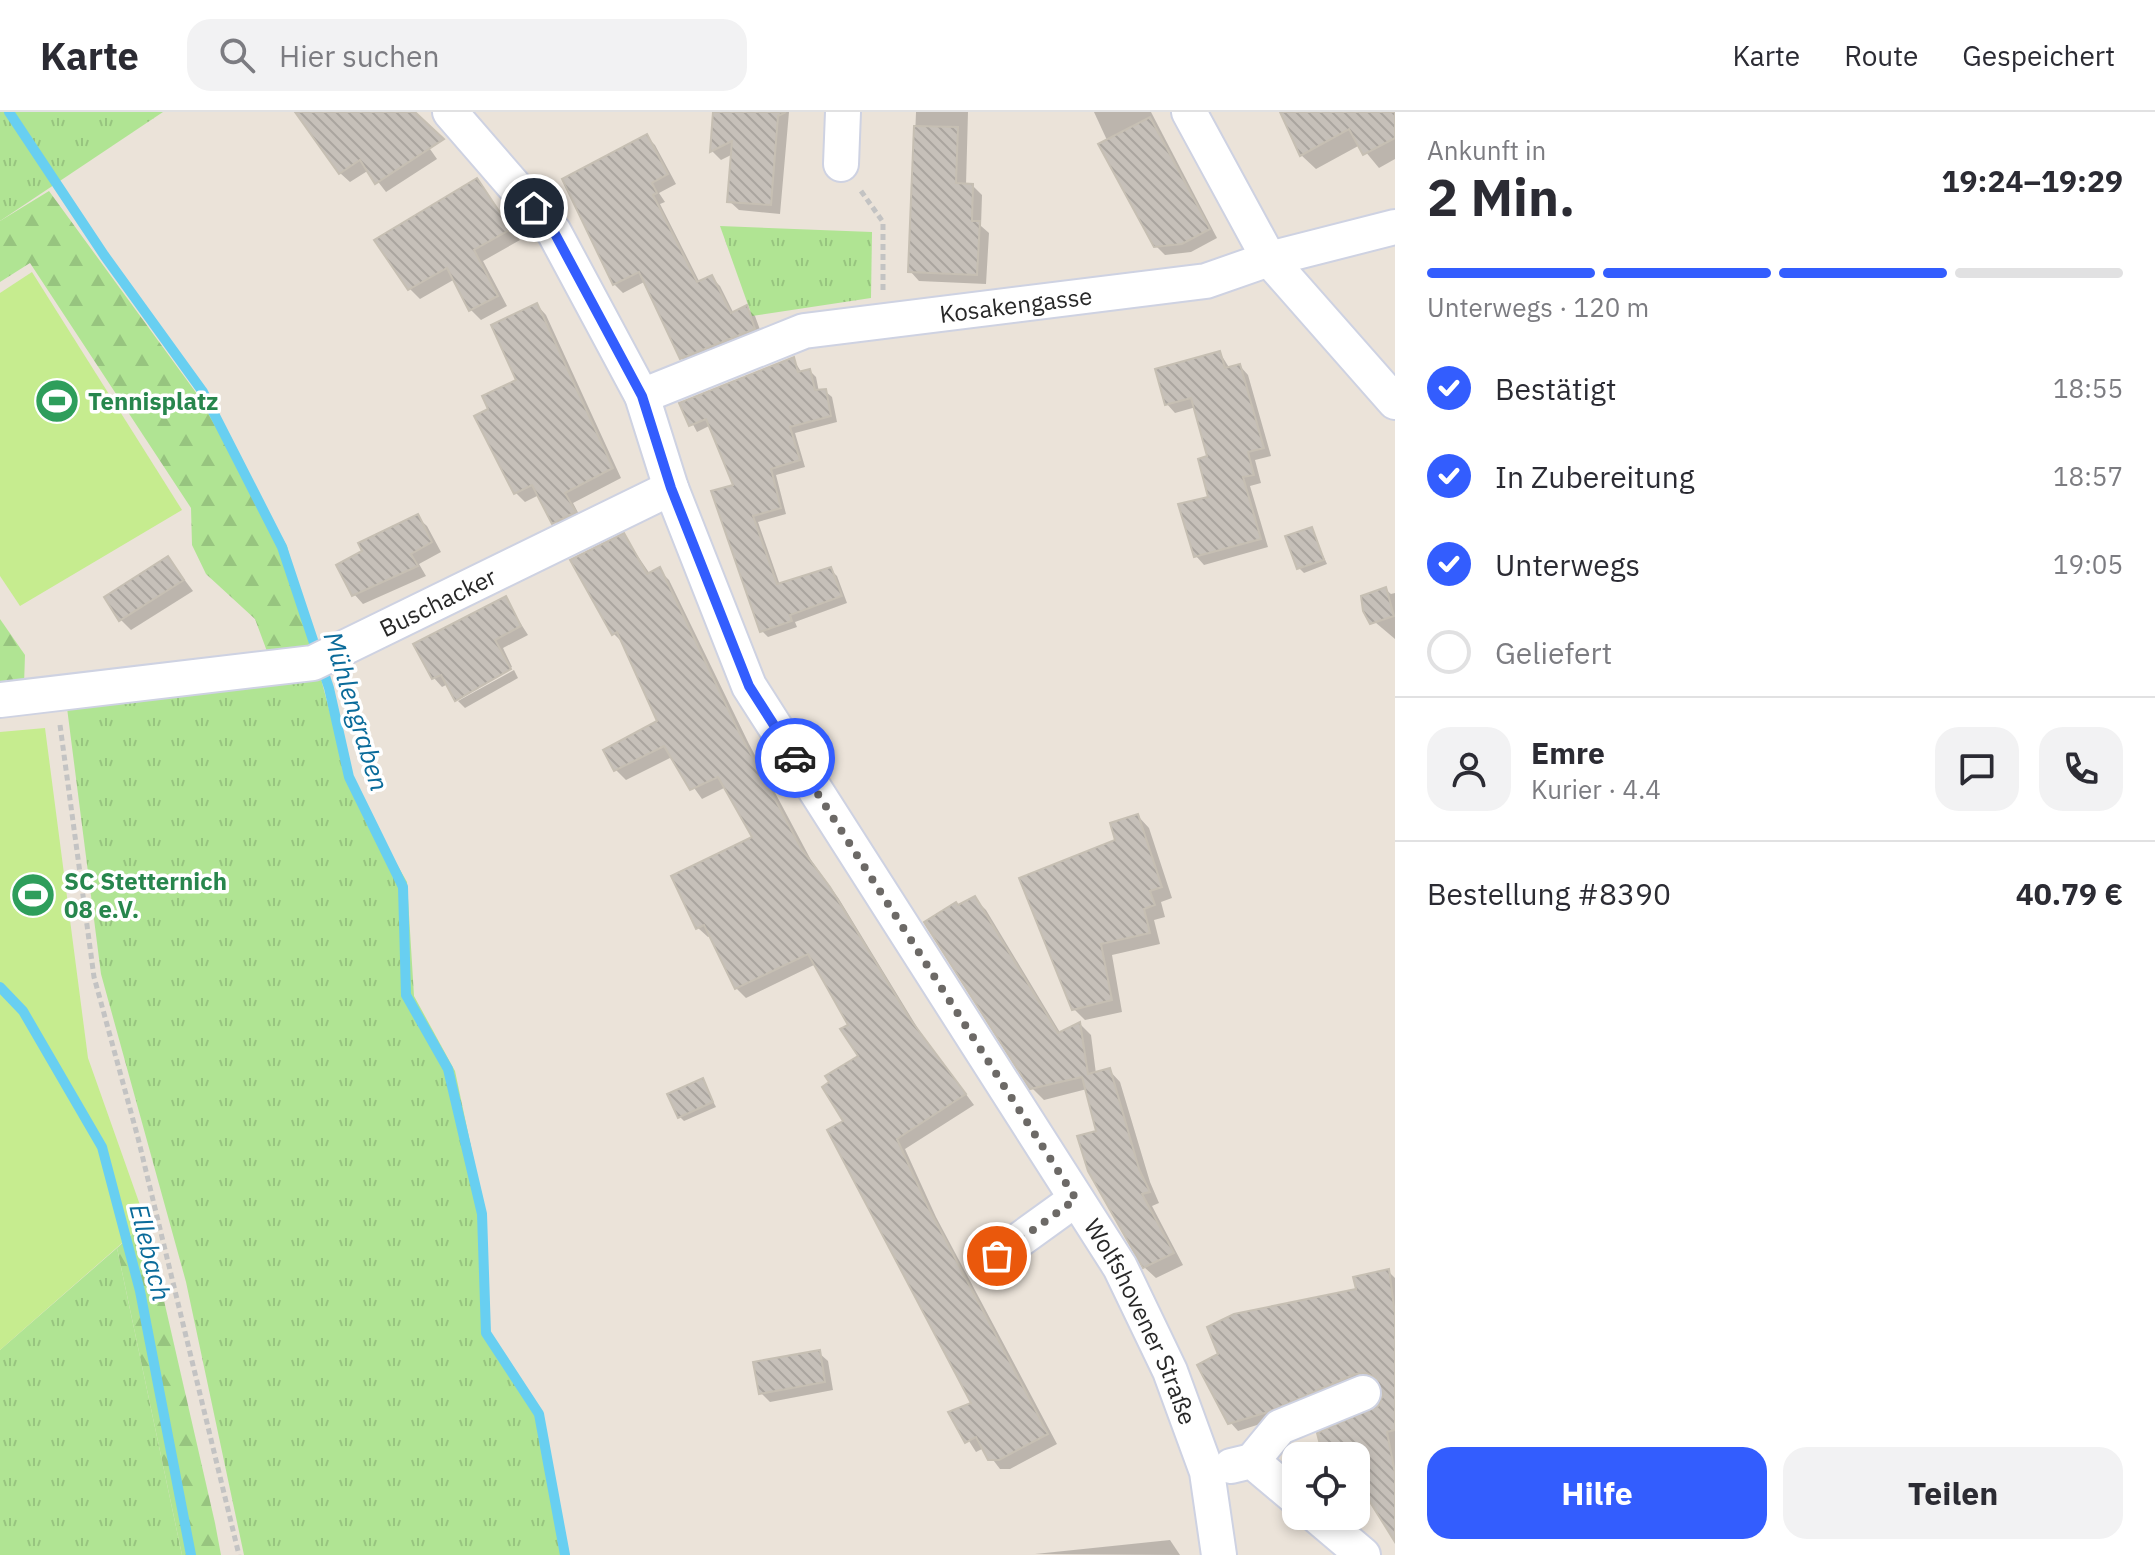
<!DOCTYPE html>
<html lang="de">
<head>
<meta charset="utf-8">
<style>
  :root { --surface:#fff; --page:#f2f2f3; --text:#2b2b33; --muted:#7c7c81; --line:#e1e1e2; --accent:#335dfe }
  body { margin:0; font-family:"IBM Plex Sans",sans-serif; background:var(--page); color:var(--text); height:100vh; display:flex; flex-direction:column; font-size:30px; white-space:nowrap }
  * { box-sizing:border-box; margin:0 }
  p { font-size:26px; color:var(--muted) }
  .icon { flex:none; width:44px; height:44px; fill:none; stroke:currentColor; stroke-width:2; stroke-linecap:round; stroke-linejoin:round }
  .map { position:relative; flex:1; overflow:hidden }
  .drawer { display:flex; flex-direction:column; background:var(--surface); width:760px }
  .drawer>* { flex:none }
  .buttons { position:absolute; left:1282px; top:1330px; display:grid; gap:16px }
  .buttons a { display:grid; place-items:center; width:88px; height:88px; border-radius:16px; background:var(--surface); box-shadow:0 4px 12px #0003; font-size:40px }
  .pin { position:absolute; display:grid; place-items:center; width:68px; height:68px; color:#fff; margin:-34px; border:4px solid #fff; border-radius:50%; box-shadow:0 2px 8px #0007 }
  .courier { position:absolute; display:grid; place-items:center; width:80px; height:80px; margin:-40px; border:6px solid #335dfe; border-radius:50%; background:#fff; color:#222; box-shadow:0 2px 10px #0007 }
  .overview em { font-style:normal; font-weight:700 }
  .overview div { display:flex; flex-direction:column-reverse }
  .overview { display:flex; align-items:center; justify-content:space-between; height:136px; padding:0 32px }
  h1 { font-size:52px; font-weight:700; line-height:60px }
  .bar { display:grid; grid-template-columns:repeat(4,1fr); gap:12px 8px; align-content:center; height:96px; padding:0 32px }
  .bar i { height:10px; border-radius:6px; background:var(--line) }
  .bar .selected { background:var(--accent) }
  .bar p { grid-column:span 4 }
  .line { display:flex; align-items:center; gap:20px; padding:0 32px; border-top:2px solid var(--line) }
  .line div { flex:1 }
  .round { display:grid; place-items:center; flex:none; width:84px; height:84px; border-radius:24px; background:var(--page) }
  ol { padding:0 32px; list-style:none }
  li { display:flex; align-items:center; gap:24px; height:88px }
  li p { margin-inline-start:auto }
  li .icon { padding:8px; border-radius:50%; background:var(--accent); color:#fff; stroke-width:4 }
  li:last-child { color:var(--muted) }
  li i { width:44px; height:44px; border:4px solid var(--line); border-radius:50% }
  .action { display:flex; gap:16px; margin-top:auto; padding:16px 32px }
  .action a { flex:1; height:92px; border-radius:24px; background:var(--accent); color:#fff; font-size:32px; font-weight:700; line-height:92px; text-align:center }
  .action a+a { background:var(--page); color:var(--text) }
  header { display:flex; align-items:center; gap:48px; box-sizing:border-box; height:112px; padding:0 40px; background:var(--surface); border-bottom:2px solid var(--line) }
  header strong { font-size:38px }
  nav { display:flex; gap:44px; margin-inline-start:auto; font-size:28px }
  .search { width:560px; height:72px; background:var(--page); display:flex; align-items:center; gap:20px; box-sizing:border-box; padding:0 28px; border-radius:24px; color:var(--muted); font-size:30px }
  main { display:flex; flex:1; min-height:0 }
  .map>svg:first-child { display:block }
  .grass { fill:url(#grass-tufts) }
  .forest { fill:url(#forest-firs) }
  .pitch { fill:#c6ec8f }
  .shadow { fill:#0003 }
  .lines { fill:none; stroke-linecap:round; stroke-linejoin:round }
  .stream { stroke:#68cff1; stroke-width:10 }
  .building { fill:url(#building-back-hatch); stroke:#c6bfb3; stroke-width:2 }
  .minor-casing { stroke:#ced2e2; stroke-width:38 }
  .path { stroke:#c3c3c3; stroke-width:5; stroke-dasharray:6 4; stroke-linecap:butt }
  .minor { stroke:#fff; stroke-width:34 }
  .done { stroke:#6c6966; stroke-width:8; stroke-dasharray:0 14.4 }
  .route { stroke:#335dfe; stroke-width:10 }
  .labels { text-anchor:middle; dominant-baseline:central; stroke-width:7; stroke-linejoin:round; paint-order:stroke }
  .street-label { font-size:24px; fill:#282828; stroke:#fff }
  .leisure-label { font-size:24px; font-weight:bold; fill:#27864d; stroke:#fff; text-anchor:start }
  .water-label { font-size:26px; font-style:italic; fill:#0a6b9a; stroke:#fff }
</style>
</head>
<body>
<header>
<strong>Karte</strong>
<div class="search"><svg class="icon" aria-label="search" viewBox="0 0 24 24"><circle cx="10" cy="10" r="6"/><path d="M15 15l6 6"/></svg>Hier suchen</div>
<nav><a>Karte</a><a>Route</a><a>Gespeichert</a></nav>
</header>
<main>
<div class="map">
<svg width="1395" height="1443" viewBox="0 0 1395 1443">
  <defs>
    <pattern id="grass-tufts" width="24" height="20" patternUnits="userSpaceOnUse" patternTransform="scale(2)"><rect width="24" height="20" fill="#b0e493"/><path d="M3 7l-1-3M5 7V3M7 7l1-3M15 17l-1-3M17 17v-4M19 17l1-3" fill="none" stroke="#97c47f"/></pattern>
    <pattern id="forest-firs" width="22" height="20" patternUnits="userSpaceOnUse" patternTransform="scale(2)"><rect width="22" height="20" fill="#b0e493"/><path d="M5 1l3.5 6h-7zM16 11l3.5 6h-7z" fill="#97c47f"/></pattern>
    <pattern id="building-back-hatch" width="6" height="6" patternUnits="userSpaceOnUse" patternTransform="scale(2)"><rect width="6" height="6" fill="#c6c0b9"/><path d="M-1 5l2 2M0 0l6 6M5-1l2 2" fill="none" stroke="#aaa59f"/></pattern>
  </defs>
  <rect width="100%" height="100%" fill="#ebe3d9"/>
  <g class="grass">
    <polygon points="0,0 163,0 0,109"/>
    <polygon points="720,114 872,120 871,186 752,204"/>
    <polygon points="320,563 347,665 407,770 414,884 455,959 485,1101 489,1220 542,1299 568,1443 244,1443 186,1170 101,862 66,588"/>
    <polygon points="117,1136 182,1443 0,1443 0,1238"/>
  </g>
  <g class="forest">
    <polygon points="49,79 197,282 287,434 314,539 268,542 255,507 206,462 192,433 191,396 30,151 0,170 0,109"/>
    <polygon points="0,507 25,543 24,573 0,576"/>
    <polygon points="146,1110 215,1411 221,1443 182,1443 117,1136"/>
  </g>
  <g class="pitch">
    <polygon points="32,160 182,398 20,494 0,464 0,181"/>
    <polygon points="45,616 88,946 146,1110 0,1238 0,620"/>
  </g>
  <g class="shadow">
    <polygon points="318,0 404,0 437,47 386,80 369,58 350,70 340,61"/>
    <polygon points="723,0 789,0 780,102 739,98 729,89 733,42 721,48 712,39 715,2"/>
    <polygon points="916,0 968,0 966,73 973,74 982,83 981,114 989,121 986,172 919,169 910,159"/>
    <polygon points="1094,0 1151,0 1217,126 1191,140 1165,143 1156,134"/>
    <polygon points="1280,0 1395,0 1395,47 1379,56 1360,33 1316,57 1301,43"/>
    <polygon points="646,24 655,33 676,72 659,81 665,90 660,92 700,171 711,165 720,174 734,202 746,195 755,204 763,226 690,255 681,246 646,169 623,181 614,172"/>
    <polygon points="477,69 520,128 483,149 507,194 481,208 471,198 455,167 420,187 410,177"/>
    <polygon points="537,193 546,203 621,366 573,391 583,410 563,420 539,383 525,390 516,381 519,268"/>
    <polygon points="1220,241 1230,257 1240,254 1248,263 1271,344 1255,348 1261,371 1250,374 1268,435 1204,453 1196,444 1211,386 1210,345 1196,295 1175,301 1167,292"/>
    <polygon points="793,247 802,261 810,259 816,265 819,280 825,279 832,285 837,310 795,321 805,355 776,363 786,402 758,410 780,473 831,458 837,464 847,491 795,510 797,515 768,525 762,519 735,375 711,313 697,320 682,292"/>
    <polygon points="417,405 427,414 441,440 419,452 426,464 363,492 354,482"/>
    <polygon points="1311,417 1327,452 1304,461 1299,456"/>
    <polygon points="624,424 650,462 659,458 669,468 749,632 811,748 839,787 920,920 974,993 905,1037 936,1105 1057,1332 1010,1357 1000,1357 984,1336 976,1340 951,1301 974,1292 845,1009 861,944 850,914 816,852 746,886 736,876 711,824 708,825 698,816 755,725 726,675 702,687 672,645 626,668 616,658 660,610 623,531 614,522"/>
    <polygon points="168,446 193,479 131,518 121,508"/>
    <polygon points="1385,477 1391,482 1395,481 1395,527 1369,505"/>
    <polygon points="505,487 528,523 503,536 512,555 456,586 448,572 442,575 434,566 415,533"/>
    <polygon points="514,558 518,566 465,596 458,589"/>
    <polygon points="1138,704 1149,716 1172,786 1161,790 1165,805 1154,808 1160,832 1112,843 1122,900 1085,908 1073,896 1118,729"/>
    <polygon points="974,786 986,798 1061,922 1080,912 1091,923 1096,962 1109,958 1120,970 1150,1070 1159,1091 1152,1094 1183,1153 1156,1166 1144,1155 1098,1020 1087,977 1044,988 1032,976 959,795"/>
    <polygon points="702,968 716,995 684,1009 680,1005"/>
    <polygon points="1388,1159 1395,1166 1395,1409 1372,1390 1356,1398 1356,1344 1326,1344 1380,1295 1384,1275 1376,1269 1364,1270 1276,1307 1238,1319 1230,1310 1358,1178"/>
    <polygon points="819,1241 828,1249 833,1278 770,1290 761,1281"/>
    <polygon points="1170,1428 1180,1443 1035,1442"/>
  </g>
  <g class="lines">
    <g class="stream">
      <polyline points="9,0 104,143 203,280 282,435 329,576 349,665 403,775 406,883 448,957 482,1102 486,1221 539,1302 565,1443"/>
      <polyline points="0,875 23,899 102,1035 140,1179 191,1443"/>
    </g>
  </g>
  <g class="building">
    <polygon points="295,0 415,0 444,27 375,72 360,48 339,62"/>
    <polygon points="713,0 786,0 778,4 771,93 727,90 732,29 710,40"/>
    <polygon points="1280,0 1395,0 1395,26 1363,43 1349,17 1300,44"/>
    <polygon points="1150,5 1210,117 1182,132 1154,135 1098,32"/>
    <polygon points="914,14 958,15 956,71 973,72 972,109 980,109 977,163 908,160"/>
    <polygon points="647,22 668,62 652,71 657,81 653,83 697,170 712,163 731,201 747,193 755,217 680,247 639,160 613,173 562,67"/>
    <polygon points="477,66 511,117 474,138 498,184 469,199 447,156 408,178 374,128"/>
    <polygon points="537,191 613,356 565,381 576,400 552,412 532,373 514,382 474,304 488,297 482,284 516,268 491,213"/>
    <polygon points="1220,239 1225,256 1240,252 1264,336 1248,340 1254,363 1243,365 1261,427 1194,445 1178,392 1208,385 1198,347 1207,344 1191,286 1165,293 1155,257"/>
    <polygon points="794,245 798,260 810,257 815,278 826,277 831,304 790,315 800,348 771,357 781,396 753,404 777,472 831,455 842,484 790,503 792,509 760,520 711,379 733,373 706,307 689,314 679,291"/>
    <polygon points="418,402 432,430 411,442 418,454 352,484 336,453 362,439 358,431"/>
    <polygon points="1312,415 1324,448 1297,457 1285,424"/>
    <polygon points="624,421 647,462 660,455 739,620 801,736 830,775 910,907 966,982 897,1027 927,1093 1048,1322 999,1348 988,1348 976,1325 965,1331 948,1300 971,1291 827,1018 843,1009 822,975 829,970 825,964 858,944 840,917 848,913 808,842 735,877 704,813 696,817 671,764 752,725 718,665 690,678 664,634 614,659 603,638 657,609 617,520 612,523 570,448"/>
    <polygon points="168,444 184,468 119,509 104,485"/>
    <polygon points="1386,475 1394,504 1370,512 1363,499 1361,484"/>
    <polygon points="506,484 521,514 495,528 511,557 455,589 441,563 432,567 413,532"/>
    <polygon points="1138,702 1162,775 1150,779 1155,793 1144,797 1150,821 1101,832 1112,888 1072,898 1019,766 1115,728 1110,711"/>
    <polygon points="975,784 1058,921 1080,910 1088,962 1110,956 1139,1057 1150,1080 1142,1082 1174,1141 1143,1156 1088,1059 1077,1024 1096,1019 1082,965 1030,977 924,810 956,790 958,793"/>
    <polygon points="703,966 713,990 678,1006 667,982"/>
    <polygon points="1389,1157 1395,1202 1395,1318 1387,1320 1395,1361 1395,1430 1365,1382 1356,1386 1356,1344 1323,1344 1317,1321 1378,1294 1383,1283 1376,1266 1366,1261 1355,1262 1268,1300 1228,1312 1197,1253 1218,1242 1207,1215 1234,1202 1356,1177 1353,1165"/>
    <polygon points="820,1238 825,1270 759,1282 753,1250"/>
  </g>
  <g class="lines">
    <g class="minor-casing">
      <g id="minor">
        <path id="s1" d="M 450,0 L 554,120 L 642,284 L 671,376 L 749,574 L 1120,1155 L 1170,1259 L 1207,1360 L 1219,1443"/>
        <polyline points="1189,0 1269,147 1395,290"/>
        <polyline points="841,52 843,0"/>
        <path id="s2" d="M 642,284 L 804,219 L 1206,169 L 1269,147 L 1395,115"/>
        <path id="s3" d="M 0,588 L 313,551 L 671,376"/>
        <polyline points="997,1144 1076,1087"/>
        <polyline points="1252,1349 1280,1315 1363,1281"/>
        <polyline points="1231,1354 1252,1349 1296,1386"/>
        <polyline points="1317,1404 1363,1443"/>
      </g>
    </g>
    <g class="path">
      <polyline points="861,79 883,110 883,178"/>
      <polyline points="60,613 94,865 138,1026 239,1443"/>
    </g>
    <use href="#minor" class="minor"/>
  </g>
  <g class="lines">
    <polyline class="done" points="795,646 1076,1087 997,1144"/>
    <polyline class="route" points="534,96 554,120 642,284 671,376 749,574 795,646"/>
  </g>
  <defs>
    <g id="stadium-disc" transform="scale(2.3)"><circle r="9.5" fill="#2e9e5b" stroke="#fff"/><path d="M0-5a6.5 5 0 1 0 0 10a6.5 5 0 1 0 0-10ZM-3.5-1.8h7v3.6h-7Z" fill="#fff"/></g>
  </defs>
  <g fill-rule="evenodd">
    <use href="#stadium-disc" x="57" y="289"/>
    <use href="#stadium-disc" x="33" y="783"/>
  </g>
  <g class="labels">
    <g class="street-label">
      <text stroke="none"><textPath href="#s2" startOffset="388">Kosakengasse</textPath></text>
      <text stroke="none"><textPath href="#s3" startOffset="454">Buschacker</textPath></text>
      <text stroke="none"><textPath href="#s1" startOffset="1402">Wolfshovener Straße</textPath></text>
    </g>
    <g class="leisure-label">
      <text x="88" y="289">Tennisplatz</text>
      <text x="64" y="769">SC Stetternich<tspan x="64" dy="28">08 e.V.</tspan></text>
    </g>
    <g class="water-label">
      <text transform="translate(357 599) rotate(73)">Mühlengraben</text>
      <text transform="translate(151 1140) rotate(76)">Ellebach</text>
    </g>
  </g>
</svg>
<div class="buttons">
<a><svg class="icon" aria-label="locate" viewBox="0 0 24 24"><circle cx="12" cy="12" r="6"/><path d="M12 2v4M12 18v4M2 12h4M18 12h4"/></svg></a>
</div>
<div class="pin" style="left:997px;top:1144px;background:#ea580c"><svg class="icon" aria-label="bag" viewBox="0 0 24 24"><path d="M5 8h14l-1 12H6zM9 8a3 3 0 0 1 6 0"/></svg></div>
<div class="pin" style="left:534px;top:96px;background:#1f2937"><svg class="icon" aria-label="home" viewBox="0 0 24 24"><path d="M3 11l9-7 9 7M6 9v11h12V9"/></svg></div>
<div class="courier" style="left:795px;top:646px"><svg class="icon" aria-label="car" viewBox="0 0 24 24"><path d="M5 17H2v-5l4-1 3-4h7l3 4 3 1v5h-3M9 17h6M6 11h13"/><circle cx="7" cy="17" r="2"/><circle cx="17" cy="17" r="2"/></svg></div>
</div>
<section class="drawer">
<div class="overview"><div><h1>2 Min.</h1><p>Ankunft in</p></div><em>19:24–19:29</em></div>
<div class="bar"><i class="selected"></i><i class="selected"></i><i class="selected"></i><i></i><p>Unterwegs · 120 m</p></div>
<ol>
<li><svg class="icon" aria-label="check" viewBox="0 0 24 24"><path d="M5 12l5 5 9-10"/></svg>Bestätigt<p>18:55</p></li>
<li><svg class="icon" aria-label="check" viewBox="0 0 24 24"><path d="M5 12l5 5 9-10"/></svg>In Zubereitung<p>18:57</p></li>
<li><svg class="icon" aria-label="check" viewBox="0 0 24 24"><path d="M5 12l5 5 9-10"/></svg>Unterwegs<p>19:05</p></li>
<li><i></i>Geliefert</li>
</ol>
<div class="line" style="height:144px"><a class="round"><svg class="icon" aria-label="person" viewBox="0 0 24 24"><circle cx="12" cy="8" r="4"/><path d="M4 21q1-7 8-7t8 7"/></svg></a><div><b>Emre</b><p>Kurier · 4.4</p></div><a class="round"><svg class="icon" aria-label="chat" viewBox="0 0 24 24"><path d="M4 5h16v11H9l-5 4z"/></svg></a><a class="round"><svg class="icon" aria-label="phone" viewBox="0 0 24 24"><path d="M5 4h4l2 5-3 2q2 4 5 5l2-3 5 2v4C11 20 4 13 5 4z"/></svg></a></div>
<div class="line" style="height:104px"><div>Bestellung #8390</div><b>40.79 €</b></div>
<div class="action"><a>Hilfe</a><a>Teilen</a></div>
</section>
</main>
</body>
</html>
